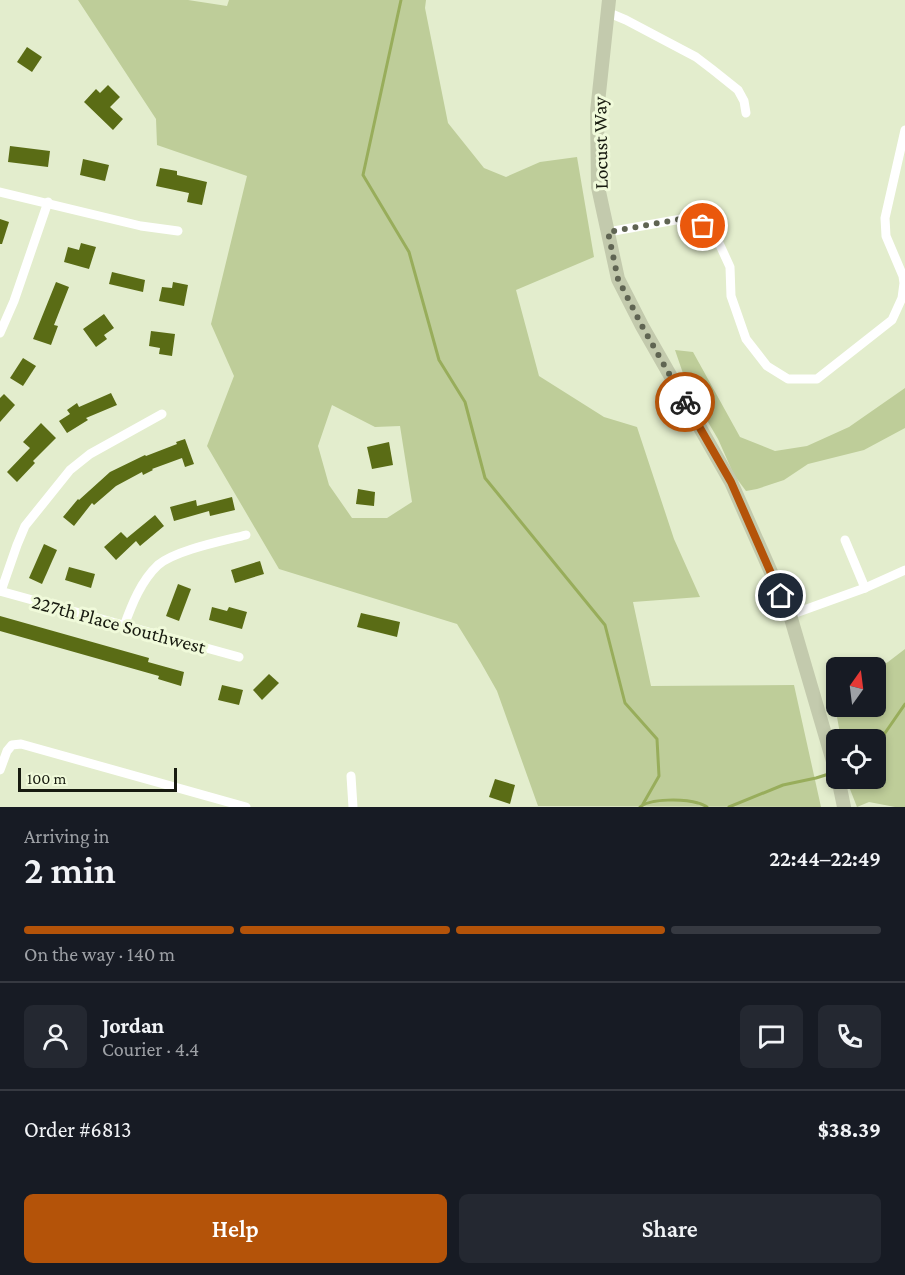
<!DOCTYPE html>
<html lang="en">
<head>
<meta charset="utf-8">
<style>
  :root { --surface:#171b24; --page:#242831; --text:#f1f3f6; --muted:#9ea1a6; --line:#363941; --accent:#b45309 }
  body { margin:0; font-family:"Crimson Pro",serif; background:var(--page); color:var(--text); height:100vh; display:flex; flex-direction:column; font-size:22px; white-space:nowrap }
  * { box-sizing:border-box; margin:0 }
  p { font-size:20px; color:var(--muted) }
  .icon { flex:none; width:33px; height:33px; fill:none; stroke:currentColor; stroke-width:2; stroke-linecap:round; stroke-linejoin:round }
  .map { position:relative; height:807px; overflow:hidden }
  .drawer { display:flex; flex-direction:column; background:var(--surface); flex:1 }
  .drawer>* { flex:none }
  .needle { width:39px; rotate:14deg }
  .buttons { position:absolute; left:826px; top:657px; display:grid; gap:12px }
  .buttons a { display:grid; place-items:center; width:60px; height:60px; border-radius:9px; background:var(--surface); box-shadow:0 3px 9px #0003; font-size:30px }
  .scale { position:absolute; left:18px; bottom:15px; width:159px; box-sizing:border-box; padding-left:6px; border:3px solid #181b10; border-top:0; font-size:16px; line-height:21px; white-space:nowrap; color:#181b10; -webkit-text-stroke:4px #f0fada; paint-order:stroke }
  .pin { position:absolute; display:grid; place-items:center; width:51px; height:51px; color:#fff; margin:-26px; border:3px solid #fff; border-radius:50%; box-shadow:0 2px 6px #0007 }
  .courier { position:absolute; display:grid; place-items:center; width:60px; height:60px; margin:-30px; border:4px solid #b45309; border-radius:50%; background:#fff; color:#222; box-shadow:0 2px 8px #0007 }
  .head em { font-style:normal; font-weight:600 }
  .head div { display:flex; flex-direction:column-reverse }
  .head { display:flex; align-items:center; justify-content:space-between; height:102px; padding:0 24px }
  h1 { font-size:39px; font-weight:600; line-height:45px }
  .bar { display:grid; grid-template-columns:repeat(4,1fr); gap:9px 6px; align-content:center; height:72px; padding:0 24px }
  .bar i { height:8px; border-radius:4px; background:var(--line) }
  .bar .selected { background:var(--accent) }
  .bar p { grid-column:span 4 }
  .line { display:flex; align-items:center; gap:15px; padding:0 24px; border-top:2px solid var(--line) }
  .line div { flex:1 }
  .round { display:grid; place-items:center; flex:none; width:63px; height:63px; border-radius:9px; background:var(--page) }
  .action { display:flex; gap:12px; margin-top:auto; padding:12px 24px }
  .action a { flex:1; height:69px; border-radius:9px; background:var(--accent); color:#fff; font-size:24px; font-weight:600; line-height:69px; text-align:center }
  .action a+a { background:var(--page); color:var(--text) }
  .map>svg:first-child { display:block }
  .green { fill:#becd99; fill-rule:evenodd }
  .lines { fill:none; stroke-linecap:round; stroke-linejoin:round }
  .stream { stroke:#98ad5b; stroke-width:3 }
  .building { fill:#5a6c15 }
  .minor { stroke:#fff; stroke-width:9 }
  .secondary { stroke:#c3caad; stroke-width:14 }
  .done { stroke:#5f6452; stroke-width:6; stroke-dasharray:0 10.8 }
  .route { stroke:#b45309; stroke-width:8 }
  .labels { text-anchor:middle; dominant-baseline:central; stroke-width:6; stroke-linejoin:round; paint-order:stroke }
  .street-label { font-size:20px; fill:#181b10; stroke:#f0fada }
</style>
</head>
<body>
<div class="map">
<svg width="905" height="807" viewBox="0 0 905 807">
  <rect width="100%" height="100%" fill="#e3edcd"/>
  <g class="green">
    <path d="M 78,0 L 188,0 L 227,6 L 229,0 L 426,0 L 425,8 L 448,123 L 484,168 L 506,177 L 540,162 L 577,157 L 594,257 L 516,290 L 539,376 L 604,417 L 637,427 L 674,539 L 700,597 L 633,602 L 651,686 L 794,685 L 821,807 L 538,806 L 497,691 L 480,661 L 457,624 L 279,569 L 207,446 L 234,376 L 211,324 L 247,176 L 157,145 L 156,119 ZM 332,405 L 375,427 L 400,426 L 412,502 L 387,518 L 352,518 L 329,485 L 318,446 Z"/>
    <polygon points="675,350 693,352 740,437 775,451 807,446 849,427 905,388 905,428 864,450 808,464 784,480 757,489 746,491 734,475 718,439 688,388"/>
    <polygon points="905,649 905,807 895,807 869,802 857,807 846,779 876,778 876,740 841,739 835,706 837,704 837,706 876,706 876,669 888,662"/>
  </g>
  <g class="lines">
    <g class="stream">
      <polyline points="401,0 363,175 409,252 439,360 465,402 485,478 605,625 625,703 657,739 659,776 643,804"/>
      <polyline points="876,746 905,704"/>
      <path d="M 640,807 C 650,798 685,799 698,803 C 699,803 706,806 707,807"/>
      <polyline points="729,807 783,785 816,778 832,773"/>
    </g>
  </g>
  <g class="building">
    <polygon points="27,47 42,57 32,72 17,62"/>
    <polygon points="108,85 120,97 110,107 123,119 113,130 84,102 96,89 100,93"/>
    <polygon points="10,146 50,151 48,167 8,162"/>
    <polygon points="83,159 109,165 105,181 80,175"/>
    <polygon points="160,168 177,171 177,175 207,182 202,205 187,202 189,193 156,186"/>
    <polygon points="0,219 9,222 2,244 0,244"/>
    <polygon points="81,243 96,247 89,269 64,262 68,247 79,250"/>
    <polygon points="112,272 145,280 143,292 109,284"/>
    <polygon points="56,282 69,287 54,325 58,326 51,345 33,339"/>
    <polygon points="173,282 188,285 184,306 159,301 162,287 172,288"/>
    <polygon points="104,314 114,328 104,335 107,339 96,347 83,329"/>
    <polygon points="151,331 175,334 172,356 159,354 160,348 149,346"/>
    <polygon points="23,358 36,366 23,386 10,378"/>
    <polygon points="111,393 117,405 86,418 88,420 67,433 59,421 70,414 67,410 77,403 79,407"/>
    <polygon points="4,394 15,405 0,422 0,398"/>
    <polygon points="41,423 56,438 33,461 35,463 17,482 7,472 30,448 23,442"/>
    <polygon points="185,439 194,464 185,467 182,458 152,469 153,470 143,475 142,472 116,486 94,505 92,503 74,526 63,517 78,499 79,500 110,472 145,455 146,456 177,444 176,442"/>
    <polygon points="389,442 393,465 372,469 367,447"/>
    <polygon points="358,489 375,492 374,506 356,504"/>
    <polygon points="232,497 235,510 210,516 209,511 174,521 170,507 196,500 197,506"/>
    <polygon points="155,515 164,526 140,546 136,541 116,560 104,547 121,532 127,538"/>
    <polygon points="44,544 57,550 42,584 29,578"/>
    <polygon points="260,561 264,574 235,583 231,570"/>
    <polygon points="69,567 95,574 91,588 65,580"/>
    <polygon points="178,584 191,589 179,621 166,616"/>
    <polygon points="212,607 227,611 229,607 247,612 242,629 209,620"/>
    <polygon points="361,613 400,622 397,637 357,627"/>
    <polygon points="0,616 149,658 148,662 184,672 181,686 158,679 159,676 0,631"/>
    <polygon points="269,674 279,683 262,700 253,690"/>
    <polygon points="222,685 243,690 239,705 218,700"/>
    <polygon points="495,779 515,785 510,804 489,797"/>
  </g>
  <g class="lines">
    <g class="minor">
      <polyline points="607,12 626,20 696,57 713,70 738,90 744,101 746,113"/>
      <polyline points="0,192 141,226 178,231"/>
      <polyline points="608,232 687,218 703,226 719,243 730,267 731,296 746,339 767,366 788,379 817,379 892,320 902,298 904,283 903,276 886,236 885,218 905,130"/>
      <polyline points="0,333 14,301 48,202"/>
      <polyline points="845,540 865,588"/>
      <polyline points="0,591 239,657"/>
      <polyline points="1,591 17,545 25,526 70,470 90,454 162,414"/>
      <polyline points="790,615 865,588 905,570"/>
      <path d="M 124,626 C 132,604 141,581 158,565 C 176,550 223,541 246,535"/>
      <polyline points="0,770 7,751 12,745 21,744 246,807"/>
      <polyline points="351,776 353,807"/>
    </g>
    <g class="secondary">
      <polyline points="609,0 597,112 598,187 618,279 642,326 731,482 790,615 837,775"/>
      <polyline points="838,778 844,807"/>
    </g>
  </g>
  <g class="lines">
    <polyline class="done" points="685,402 642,326 618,279 608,232 687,218 703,226"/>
    <polyline class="route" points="685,402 731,482 781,596"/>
  </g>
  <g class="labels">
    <g class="street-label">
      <text transform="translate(600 143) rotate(-91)">Locust Way</text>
      <text transform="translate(119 624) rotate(15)">227th Place Southwest</text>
    </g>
  </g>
</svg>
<div class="buttons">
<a><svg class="needle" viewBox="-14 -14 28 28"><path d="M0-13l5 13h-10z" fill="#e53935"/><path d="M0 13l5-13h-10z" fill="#9ea1a6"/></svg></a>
<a><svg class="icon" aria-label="locate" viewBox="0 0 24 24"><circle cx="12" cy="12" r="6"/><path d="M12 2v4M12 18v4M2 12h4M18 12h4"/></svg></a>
</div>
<div class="scale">100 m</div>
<div class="pin" style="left:703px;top:226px;background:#ea580c"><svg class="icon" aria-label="bag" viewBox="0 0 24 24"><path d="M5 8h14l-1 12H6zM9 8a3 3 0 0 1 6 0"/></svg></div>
<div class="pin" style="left:781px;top:596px;background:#1f2937"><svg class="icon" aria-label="home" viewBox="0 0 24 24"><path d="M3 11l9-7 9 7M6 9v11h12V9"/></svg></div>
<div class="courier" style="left:685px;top:402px"><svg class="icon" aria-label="bike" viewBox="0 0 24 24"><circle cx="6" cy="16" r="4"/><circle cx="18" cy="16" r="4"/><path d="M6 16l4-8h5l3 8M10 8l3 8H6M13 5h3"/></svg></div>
</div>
<section class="drawer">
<div class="head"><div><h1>2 min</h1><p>Arriving in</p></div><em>22:44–22:49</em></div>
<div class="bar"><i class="selected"></i><i class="selected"></i><i class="selected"></i><i></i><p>On the way · 140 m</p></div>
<div class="line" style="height:108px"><a class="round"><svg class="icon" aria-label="person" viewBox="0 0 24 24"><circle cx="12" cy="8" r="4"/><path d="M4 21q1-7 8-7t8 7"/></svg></a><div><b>Jordan</b><p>Courier · 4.4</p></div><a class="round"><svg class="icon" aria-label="chat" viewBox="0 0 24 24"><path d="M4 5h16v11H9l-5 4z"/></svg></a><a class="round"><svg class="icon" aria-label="phone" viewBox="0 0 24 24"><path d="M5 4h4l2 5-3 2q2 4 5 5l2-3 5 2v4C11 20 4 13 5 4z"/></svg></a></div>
<div class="line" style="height:78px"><div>Order #6813</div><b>$38.39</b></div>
<div class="action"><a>Help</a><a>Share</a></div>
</section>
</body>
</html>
